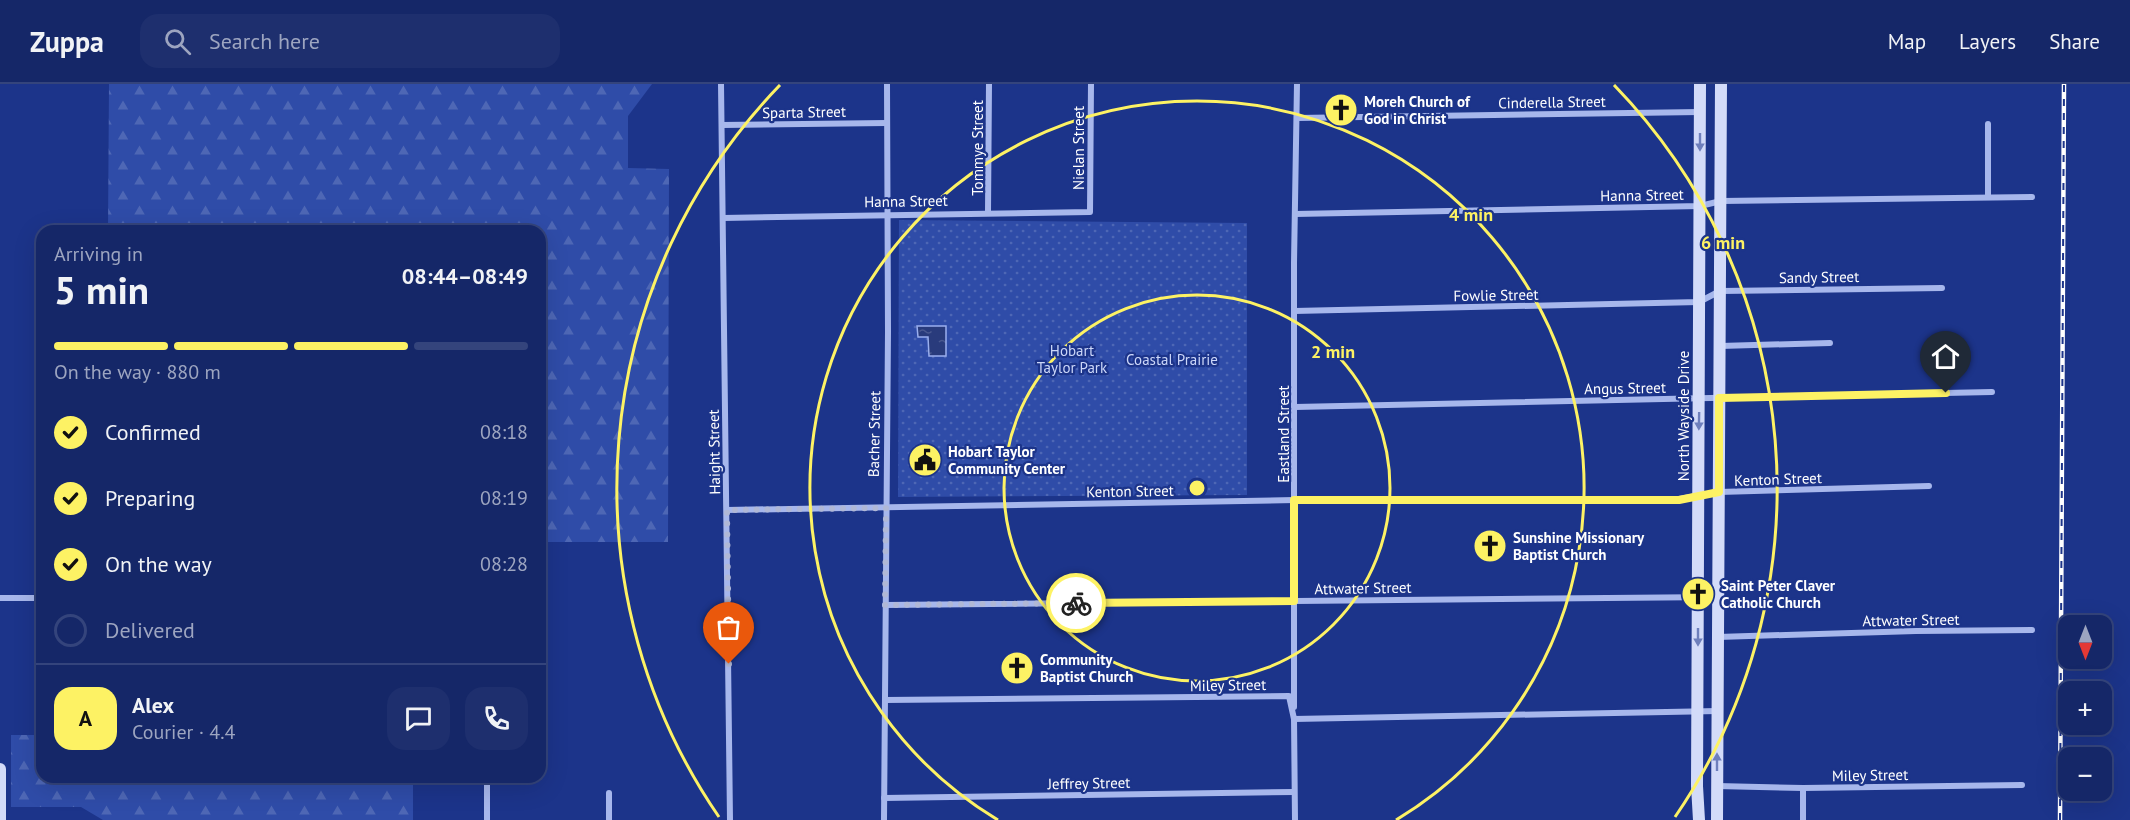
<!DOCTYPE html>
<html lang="en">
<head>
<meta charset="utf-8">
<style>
  :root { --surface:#152768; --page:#1e2f6e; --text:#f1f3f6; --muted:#9da5c0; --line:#34447c; --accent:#fdf264 }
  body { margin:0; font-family:"PT Sans",sans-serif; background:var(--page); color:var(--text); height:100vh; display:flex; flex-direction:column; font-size:22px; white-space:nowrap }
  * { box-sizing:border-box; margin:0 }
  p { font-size:20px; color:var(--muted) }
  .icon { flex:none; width:33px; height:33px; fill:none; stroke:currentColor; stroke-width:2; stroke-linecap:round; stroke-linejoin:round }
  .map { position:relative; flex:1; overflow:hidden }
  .side { position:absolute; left:36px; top:141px; width:510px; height:558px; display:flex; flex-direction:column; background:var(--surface); border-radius:18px; box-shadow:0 6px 24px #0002,0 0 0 2px var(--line) }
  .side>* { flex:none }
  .needle { width:39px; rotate:180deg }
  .fabs { position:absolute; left:2058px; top:531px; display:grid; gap:12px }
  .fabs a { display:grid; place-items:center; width:54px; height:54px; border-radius:12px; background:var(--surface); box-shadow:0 6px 24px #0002,0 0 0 2px var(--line); font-size:30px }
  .pin { position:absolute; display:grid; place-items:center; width:51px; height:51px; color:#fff; margin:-62px -26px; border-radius:50% 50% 50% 0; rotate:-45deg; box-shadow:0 0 6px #0007 }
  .pin .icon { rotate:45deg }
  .courier { position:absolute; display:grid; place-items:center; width:60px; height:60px; margin:-30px; border:4px solid #fdf264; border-radius:50%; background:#fff; color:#222; box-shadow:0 2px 8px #0007 }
  .head em { font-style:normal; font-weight:700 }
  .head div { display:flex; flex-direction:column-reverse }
  .head { display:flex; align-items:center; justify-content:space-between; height:102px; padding:0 18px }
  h1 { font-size:39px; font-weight:700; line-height:45px }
  .bar { display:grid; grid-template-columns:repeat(4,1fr); gap:9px 6px; align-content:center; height:72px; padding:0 18px }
  .bar i { height:8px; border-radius:4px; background:var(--line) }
  .bar .active { background:var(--accent) }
  .bar p { grid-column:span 4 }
  .line { display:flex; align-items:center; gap:15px; padding:0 18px; border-top:2px solid var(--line) }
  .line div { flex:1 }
  .round { display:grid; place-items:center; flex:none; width:63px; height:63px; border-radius:18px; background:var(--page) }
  ol { padding:0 18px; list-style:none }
  li { display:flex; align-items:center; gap:18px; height:66px }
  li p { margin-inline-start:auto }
  li .icon { padding:6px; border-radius:50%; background:var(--accent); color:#111; stroke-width:4 }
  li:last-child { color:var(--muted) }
  li i { width:33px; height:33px; border:3px solid var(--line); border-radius:50% }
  header { display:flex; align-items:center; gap:36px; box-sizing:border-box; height:84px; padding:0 30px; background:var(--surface); border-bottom:2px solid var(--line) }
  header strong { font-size:28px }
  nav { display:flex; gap:33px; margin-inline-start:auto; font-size:21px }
  .search { width:420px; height:54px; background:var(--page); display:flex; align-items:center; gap:15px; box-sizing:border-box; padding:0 21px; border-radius:18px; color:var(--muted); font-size:22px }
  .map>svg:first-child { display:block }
  .forest { fill:url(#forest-firs) }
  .park { fill:url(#park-dots) }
  .water { fill:url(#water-ripples); stroke:#9aafee; stroke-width:1.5 }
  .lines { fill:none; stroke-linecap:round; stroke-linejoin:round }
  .street { stroke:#a7b7ec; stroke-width:6 }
  .secondary { stroke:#d3dbf9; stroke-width:12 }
  .rail-casing { stroke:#fff; stroke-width:4.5 }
  .rail { stroke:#1c348a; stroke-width:2; stroke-dasharray:7; stroke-linecap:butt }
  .oneway { fill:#6e7fbc }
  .done { stroke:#b0b8d6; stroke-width:6; stroke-dasharray:0 10.8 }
  .route { stroke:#fdf264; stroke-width:8 }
  .ring { fill:none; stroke:#fdf264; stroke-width:3 }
  .labels { text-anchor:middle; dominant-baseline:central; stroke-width:4.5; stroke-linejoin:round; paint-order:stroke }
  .poi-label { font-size:15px; font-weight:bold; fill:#fff; stroke:#1c348a; text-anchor:start }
  .street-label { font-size:15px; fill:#fff; stroke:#1c348a }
  .park-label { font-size:15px; fill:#ccd7f9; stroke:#1c348a }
  .centre { fill:#fdf264; stroke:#1c348a; stroke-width:3 }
  .ring-label { font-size:18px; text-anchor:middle; font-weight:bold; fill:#fdf264; stroke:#1c348a; stroke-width:4.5; stroke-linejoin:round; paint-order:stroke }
</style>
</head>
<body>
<header>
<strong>Zuppa</strong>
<div class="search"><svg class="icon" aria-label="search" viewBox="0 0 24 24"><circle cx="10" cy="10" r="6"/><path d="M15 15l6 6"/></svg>Search here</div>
<nav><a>Map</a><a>Layers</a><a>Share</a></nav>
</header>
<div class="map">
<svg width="2130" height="736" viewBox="0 0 2130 736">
  <defs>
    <pattern id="forest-firs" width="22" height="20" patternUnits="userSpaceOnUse" patternTransform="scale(1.5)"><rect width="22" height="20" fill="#2f4ca8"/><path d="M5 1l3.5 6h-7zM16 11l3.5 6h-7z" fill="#4e67b5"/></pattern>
    <pattern id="park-dots" width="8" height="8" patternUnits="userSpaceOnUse" patternTransform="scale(1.5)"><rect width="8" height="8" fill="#2f4ca8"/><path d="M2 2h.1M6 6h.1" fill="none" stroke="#4e67b5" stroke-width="1.8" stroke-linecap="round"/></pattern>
    <pattern id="water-ripples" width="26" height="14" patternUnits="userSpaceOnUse" patternTransform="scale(1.5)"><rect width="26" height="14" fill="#293b7c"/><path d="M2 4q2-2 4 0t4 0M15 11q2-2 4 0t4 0" fill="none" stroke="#495890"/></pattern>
  </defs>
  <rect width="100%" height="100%" fill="#1c348a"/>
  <g class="forest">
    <polygon points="109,0 652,0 628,32 628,84 669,85 668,458 540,458 540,147 108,147"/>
    <polygon points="11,651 42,651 42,693 413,693 413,736 103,736 81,723 11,723"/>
  </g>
  <polygon class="park" points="899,136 1247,139 1247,411 898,413"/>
  <polygon class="water" points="917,242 946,242 946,272 929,272 928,253 918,253"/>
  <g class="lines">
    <g class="street">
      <polyline points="721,0 730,736"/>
      <polyline points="1297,34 1700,28"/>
      <polyline points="1988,40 1988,113"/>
      <polyline points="722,41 887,39"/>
      <polyline points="988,128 989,0"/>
      <polyline points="1295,130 1700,122 1721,117 2032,113"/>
      <polyline points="723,134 1090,128 1091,0"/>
      <polyline points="1294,227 1699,218 1720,207 1942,204"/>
      <polyline points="1720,262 1830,259"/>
      <polyline points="1295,323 1992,308"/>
      <polyline points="727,426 1295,416 1679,415 1719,408 1929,402"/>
      <polyline points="0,514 42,514"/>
      <polyline points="885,521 1718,513"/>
      <polyline points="1718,553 1916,547 2032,546"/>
      <polyline points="885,616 1289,612 1294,635 1718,627"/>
      <polyline points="1294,623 1294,179 1297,0"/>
      <polyline points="1294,634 1295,736"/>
      <polyline points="487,693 487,736"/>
      <polyline points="1717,702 1803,704 2022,701"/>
      <polyline points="1803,704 1803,736"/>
      <polyline points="884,714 1294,708"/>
      <polyline points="609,736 609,709"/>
      <polyline points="884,736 888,248 887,0"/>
    </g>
    <g class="secondary">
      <polyline points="0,685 0,736"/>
      <polyline points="1699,736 1697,702 1700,0"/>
      <polyline points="1717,736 1721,0"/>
    </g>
    <g class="rail-casing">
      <polyline id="rail" points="2060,736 2064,0"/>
    </g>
    <use href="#rail" class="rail"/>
  </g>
  <defs><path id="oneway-solid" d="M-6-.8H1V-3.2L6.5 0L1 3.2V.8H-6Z" transform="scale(1.5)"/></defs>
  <g class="oneway">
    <use href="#oneway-solid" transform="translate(1700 58) rotate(90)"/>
    <use href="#oneway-solid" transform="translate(1699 337) rotate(91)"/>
    <use href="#oneway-solid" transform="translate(1698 553) rotate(90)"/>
    <use href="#oneway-solid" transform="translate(1717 678) rotate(-90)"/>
  </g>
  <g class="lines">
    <polyline class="done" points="729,580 727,426 886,424 885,521 1076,519"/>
    <polyline class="route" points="1076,519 1294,517 1294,416 1679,416 1719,408 1719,314 1946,309"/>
  </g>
  <g class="ring">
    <circle cx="1197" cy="404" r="193"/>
    <path d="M998 736A387 387 0 1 1 1396 736"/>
    <path d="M719 733A580 580 0 0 1 780 1M1614 1A580 580 0 0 1 1675 733"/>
  </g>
  <defs>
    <g id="church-disc" transform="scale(1.725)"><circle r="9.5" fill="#fdf264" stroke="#1c348a"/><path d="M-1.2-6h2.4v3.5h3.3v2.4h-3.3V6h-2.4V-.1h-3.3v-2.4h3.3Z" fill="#111"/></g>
    <g id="civic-disc" transform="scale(1.725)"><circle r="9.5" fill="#fdf264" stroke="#1c348a"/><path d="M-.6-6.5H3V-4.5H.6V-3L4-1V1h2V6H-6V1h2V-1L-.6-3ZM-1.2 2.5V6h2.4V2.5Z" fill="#111"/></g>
  </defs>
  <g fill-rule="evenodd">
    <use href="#church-disc" x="1341" y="26"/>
    <use href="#civic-disc" x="925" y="376"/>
    <use href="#church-disc" x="1490" y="462"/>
    <use href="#church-disc" x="1698" y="510"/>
    <use href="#church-disc" x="1017" y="584"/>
  </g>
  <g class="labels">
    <g class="poi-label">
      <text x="1364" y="17">Moreh Church of<tspan x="1364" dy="17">God in Christ</tspan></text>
      <text x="948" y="367">Hobart Taylor<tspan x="948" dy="17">Community Center</tspan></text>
      <text x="1513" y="453">Sunshine Missionary<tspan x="1513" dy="17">Baptist Church</tspan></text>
      <text x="1721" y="501">Saint Peter Claver<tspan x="1721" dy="17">Catholic Church</tspan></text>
      <text x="1040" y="575">Community<tspan x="1040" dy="17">Baptist Church</tspan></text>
    </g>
    <g class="street-label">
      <text transform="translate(1552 18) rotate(-1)">Cinderella Street</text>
      <text transform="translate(804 28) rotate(-1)">Sparta Street</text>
      <text transform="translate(977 64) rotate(-90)">Tommye Street</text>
      <text transform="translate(1078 64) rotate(-90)">Nielan Street</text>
      <text transform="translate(1642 111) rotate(-1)">Hanna Street</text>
      <text transform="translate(906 117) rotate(-1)">Hanna Street</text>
      <text transform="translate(1819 193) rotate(-1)">Sandy Street</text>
      <text transform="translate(1496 211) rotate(-1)">Fowlie Street</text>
      <text transform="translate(1625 304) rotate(-1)">Angus Street</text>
      <text transform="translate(1683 332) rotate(-90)">North Wayside Drive</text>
      <text transform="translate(874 350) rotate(-89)">Bacher Street</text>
      <text transform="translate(1283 350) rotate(-90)">Eastland Street</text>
      <text transform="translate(714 368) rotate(-91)">Haight Street</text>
      <text transform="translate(1778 395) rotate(-2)">Kenton Street</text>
      <text transform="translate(1130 407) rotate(-1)">Kenton Street</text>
      <text transform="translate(1363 504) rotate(-1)">Attwater Street</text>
      <text transform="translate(1911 536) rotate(-1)">Attwater Street</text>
      <text transform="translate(1228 601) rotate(-1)">Miley Street</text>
      <text transform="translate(1870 691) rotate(-1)">Miley Street</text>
      <text transform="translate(1089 699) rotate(-1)">Jeffrey Street</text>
    </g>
    <g class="park-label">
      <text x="1072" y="266">Hobart<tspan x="1072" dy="17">Taylor Park</tspan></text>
      <text x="1172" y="275">Coastal Prairie</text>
    </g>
  </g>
  <circle cx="1197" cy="404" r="9" class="centre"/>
  <g class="ring-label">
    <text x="1471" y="137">4 min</text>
    <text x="1723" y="165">6 min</text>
    <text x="1333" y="274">2 min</text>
  </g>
</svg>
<div class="fabs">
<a><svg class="needle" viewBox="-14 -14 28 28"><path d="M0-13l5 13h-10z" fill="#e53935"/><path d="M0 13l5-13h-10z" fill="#9da5c0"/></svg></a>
<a>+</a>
<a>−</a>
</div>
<div class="pin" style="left:729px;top:580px;background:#ea580c"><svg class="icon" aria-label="bag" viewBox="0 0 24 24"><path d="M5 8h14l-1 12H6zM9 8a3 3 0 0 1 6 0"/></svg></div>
<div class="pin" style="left:1946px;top:309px;background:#1f2937"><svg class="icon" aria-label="home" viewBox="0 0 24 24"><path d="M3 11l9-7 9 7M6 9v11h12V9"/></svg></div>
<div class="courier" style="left:1076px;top:519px"><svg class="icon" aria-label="bike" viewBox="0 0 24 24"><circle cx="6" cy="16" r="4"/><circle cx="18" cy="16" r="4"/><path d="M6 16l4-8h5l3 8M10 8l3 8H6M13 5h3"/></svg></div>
<section class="side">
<div class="head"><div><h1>5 min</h1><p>Arriving in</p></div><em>08:44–08:49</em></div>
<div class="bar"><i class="active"></i><i class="active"></i><i class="active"></i><i></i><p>On the way · 880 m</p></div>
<ol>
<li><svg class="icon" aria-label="check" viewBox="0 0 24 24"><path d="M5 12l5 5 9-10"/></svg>Confirmed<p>08:18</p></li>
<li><svg class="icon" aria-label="check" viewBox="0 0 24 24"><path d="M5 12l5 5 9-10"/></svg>Preparing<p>08:19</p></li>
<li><svg class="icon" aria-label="check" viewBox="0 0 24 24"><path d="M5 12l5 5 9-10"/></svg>On the way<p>08:28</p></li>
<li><i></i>Delivered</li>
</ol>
<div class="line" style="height:108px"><b class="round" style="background:var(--accent);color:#111">A</b><div><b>Alex</b><p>Courier · 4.4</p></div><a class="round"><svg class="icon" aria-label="chat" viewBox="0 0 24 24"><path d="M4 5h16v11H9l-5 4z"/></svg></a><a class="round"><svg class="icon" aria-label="phone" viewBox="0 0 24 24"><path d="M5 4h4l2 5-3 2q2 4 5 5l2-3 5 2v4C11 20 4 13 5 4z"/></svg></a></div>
</section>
</div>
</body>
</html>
